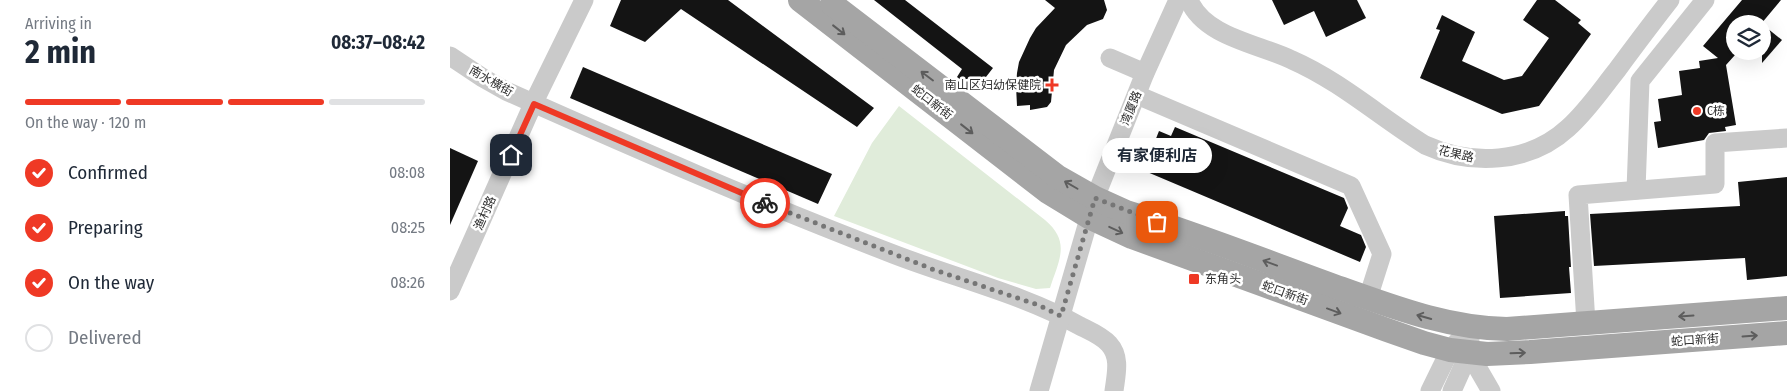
<!DOCTYPE html>
<html lang="en">
<head>
<meta charset="utf-8">
<style>
  :root { --surface:#fff; --page:#f6f6f7; --text:#1f2937; --muted:#747a83; --line:#e0e1e3; --accent:#ef3925 }
  body { margin:0; font-family:"Fira Sans Condensed","Noto Sans SC",sans-serif; background:var(--page); color:var(--text); height:100vh; display:flex; flex-direction:column; font-size:19px; white-space:nowrap }
  * { box-sizing:border-box; margin:0 }
  p { font-size:16px; color:var(--muted) }
  .icon { flex:none; width:28px; height:28px; fill:none; stroke:currentColor; stroke-width:2; stroke-linecap:round; stroke-linejoin:round }
  .map { position:relative; flex:1; overflow:hidden }
  .panel { display:flex; flex-direction:column; background:var(--surface); width:450px }
  .panel>* { flex:none }
  .controls { position:absolute; left:1276px; top:15px; display:grid; gap:10px }
  .controls a { display:grid; place-items:center; width:45px; height:45px; border-radius:50%; background:var(--surface); box-shadow:0 5px 20px #0002; font-size:25px }
  .pin { position:absolute; display:grid; place-items:center; width:42px; height:42px; color:#fff; margin:-21px; border-radius:10px; box-shadow:0 2px 8px #0006 }
  .courier { position:absolute; display:grid; place-items:center; width:50px; height:50px; margin:-25px; border:4px solid #ef3925; border-radius:50%; background:#fff; color:#222; box-shadow:0 1px 6px #0007 }
  .bubble { position:absolute; height:35px; border-radius:18px; background:var(--surface); box-shadow:0 5px 20px #0002; font-size:16px; font-weight:700; line-height:35px; text-align:center }
  .head em { font-style:normal; font-weight:700 }
  .head div { display:flex; flex-direction:column-reverse }
  .head { display:flex; align-items:center; justify-content:space-between; height:85px; padding:0 25px }
  h1 { font-size:32px; font-weight:700; line-height:38px }
  .bar { display:grid; grid-template-columns:repeat(4,1fr); gap:8px 5px; align-content:center; height:60px; padding:0 25px }
  .bar i { height:6px; border-radius:4px; background:var(--line) }
  .bar .current { background:var(--accent) }
  .bar p { grid-column:span 4 }
  ol { padding:0 25px; list-style:none }
  li { display:flex; align-items:center; gap:15px; height:55px }
  li p { margin-inline-start:auto }
  li .icon { padding:5px; border-radius:50%; background:var(--accent); color:#fff; stroke-width:4 }
  li:last-child { color:var(--muted) }
  li i { width:28px; height:28px; border:2px solid var(--line); border-radius:50% }
  main { display:flex; flex:1; min-height:0 }
  .map>svg:first-child { display:block }
  .green { fill:#e0ecda }
  .building { fill:#141414 }
  .lines { fill:none; stroke-linecap:round; stroke-linejoin:round }
  .minor { stroke:#cacaca; stroke-width:19 }
  .major { stroke:#a5a5a5; stroke-width:24 }
  .oneway { stroke:#5d5d5d }
  .done { stroke:#767676; stroke-width:5; stroke-dasharray:0 9 }
  .route { stroke:#ef3925; stroke-width:6 }
  .poi-dot { fill:#ef3925; stroke:#fff; stroke-width:2 }
  .labels { text-anchor:middle; dominant-baseline:central; stroke-width:5; stroke-linejoin:round; paint-order:stroke }
  .street-label { font-size:12px; fill:#2d2d2d; stroke:#fff }
  .poi-label { font-size:12px; fill:#2d2d2d; stroke:#fff; text-anchor:start }
</style>
</head>
<body>
<main>
<section class="panel">
<div class="head"><div><h1>2 min</h1><p>Arriving in</p></div><em>08:37–08:42</em></div>
<div class="bar"><i class="current"></i><i class="current"></i><i class="current"></i><i></i><p>On the way · 120 m</p></div>
<ol>
<li><svg class="icon" aria-label="check" viewBox="0 0 24 24"><path d="M5 12l5 5 9-10"/></svg>Confirmed<p>08:08</p></li>
<li><svg class="icon" aria-label="check" viewBox="0 0 24 24"><path d="M5 12l5 5 9-10"/></svg>Preparing<p>08:25</p></li>
<li><svg class="icon" aria-label="check" viewBox="0 0 24 24"><path d="M5 12l5 5 9-10"/></svg>On the way<p>08:26</p></li>
<li><i></i>Delivered</li>
</ol>
</section>
<div class="map">
<svg width="1337" height="391" viewBox="0 0 1337 391">
  <rect width="100%" height="100%" fill="#fff"/>
  <path class="green" d="M 449,106 L 595,220 C 621,242 609,260 600,288 L 586,289 L 548,278 L 384,216 L 422,143 Z"/>
  <g class="building">
    <polygon points="171,0 278,0 424,108 407,127 231,9 195,42 160,26"/>
    <polygon points="424,0 455,0 543,68 525,91 507,77 512,69"/>
    <polygon points="595,0 654,0 657,10 653,19 637,25 616,45 604,70 601,102 597,107 580,110 580,105 567,106 566,86 567,73 569,62 580,38 586,28 605,8"/>
    <polygon points="822,0 907,0 916,18 876,37 864,11 834,25"/>
    <polygon points="1087,0 1105,0 1131,20 1128,23 1141,34 1089,106 1052,114 970,78 990,30 986,29 992,15 1025,32 1012,61 1054,80 1072,76 1099,38 1073,20"/>
    <polygon points="1292,0 1331,0 1311,24 1285,24 1285,55 1276,65 1286,125 1275,127 1276,131 1259,133 1254,140 1208,148 1204,122 1211,121 1208,99 1232,95 1229,71 1250,68 1249,61 1268,58 1253,46"/>
    <polygon points="1312,24 1332,40 1312,63"/>
    <polygon points="133,67 382,174 368,204 120,98"/>
    <polygon points="725,127 894,198 898,208 890,226 911,235 916,247 910,262 683,166 693,142 703,146 709,131 721,136"/>
    <polygon points="0,148 28,161 0,225"/>
    <polygon points="1337,177 1337,276 1297,280 1295,258 1144,266 1140,214 1290,206 1288,182"/>
    <polygon points="1115,211 1115,216 1118,216 1121,267 1119,267 1121,293 1050,298 1044,216"/>
  </g>
  <g class="lines">
    <g class="minor">
      <path d="M 739,0 C 754,37 809,44 842,60 C 890,81 930,117 975,145 C 1021,166 1079,164 1118,128 C 1137,111 1151,90 1167,70 C 1184,47 1202,23 1220,0"/>
      <path d="M 0,56 L 33,78 L 56,91 C 184,148 312,204 443,254 C 505,278 573,294 630,326 C 640,331 652,336 659,344 C 671,357 666,375 664,391"/>
      <polyline points="660,58 695,73"/>
      <polyline points="687,95 901,186 932,254 918,298"/>
      <polyline points="1186,190 1190,81 1255,0"/>
      <polyline points="0,291 83,104 134,0"/>
      <polyline points="1136,323 1128,195 1265,184 1265,143 1337,138"/>
      <polyline points="1019,353 1041,391"/>
      <polyline points="589,391 645,198 695,73 728,0"/>
      <polyline points="980,391 1000,350 1021,327"/>
      <polyline points="1002,391 1019,353 1020,338"/>
    </g>
    <g class="major">
      <polyline points="350,0 598,192 639,217 682,237 937,330 974,343 1000,350 1037,354 1080,352 1337,333"/>
      <path d="M 382,4 L 608,177 L 645,198 L 676,212 C 747,234 815,261 884,286 C 941,306 996,328 1057,329 L 1337,308"/>
    </g>
  </g>
  <defs><path id="oneway-shaft" d="M-6 0H5M1.5-3L5.5 0L1.5 3" fill="none" stroke-width="1.6" stroke-linecap="round" stroke-linejoin="round" transform="scale(1.25)"/></defs>
  <g class="oneway">
    <use href="#oneway-shaft" transform="translate(389 30) rotate(38)"/>
    <use href="#oneway-shaft" transform="translate(477 76) rotate(-143)"/>
    <use href="#oneway-shaft" transform="translate(517 129) rotate(38)"/>
    <use href="#oneway-shaft" transform="translate(621 185) rotate(-150)"/>
    <use href="#oneway-shaft" transform="translate(666 230) rotate(25)"/>
    <use href="#oneway-shaft" transform="translate(820 263) rotate(-160)"/>
    <use href="#oneway-shaft" transform="translate(884 311) rotate(20)"/>
    <use href="#oneway-shaft" transform="translate(1236 316) rotate(176)"/>
    <use href="#oneway-shaft" transform="translate(974 317) rotate(-164)"/>
    <use href="#oneway-shaft" transform="translate(1300 336) rotate(-4)"/>
    <use href="#oneway-shaft" transform="translate(1068 353) rotate(-2)"/>
  </g>
  <g class="lines">
    <polyline class="done" points="315,203 482,269 588,305 611,316 645,198 707,222"/>
    <polyline class="route" points="61,155 84,104 315,203"/>
  </g>
  <g class="poi-dot">
    <path d="M599.5 77.5h5v5h5v5h-5v5h-5v-5h-5v-5h5z"/>
    <circle cx="1247" cy="111" r="5"/>
    <rect x="738" y="273" width="12" height="12" rx="2.5"/>
  </g>
  <g class="labels">
    <g class="street-label">
      <text transform="translate(41 81) rotate(30)">南水横街</text>
      <text transform="translate(482 102) rotate(38)">蛇口新街</text>
      <text transform="translate(681 108) rotate(-68)">湾厦路</text>
      <text transform="translate(1006 154) rotate(13)">花果路</text>
      <text transform="translate(35 213) rotate(-66)">渔村路</text>
      <text transform="translate(835 293) rotate(20)">蛇口新街</text>
      <text transform="translate(1245 340) rotate(-4)">蛇口新街</text>
    </g>
    <g class="poi-label">
      <text x="591" y="85" text-anchor="end">南山区妇幼保健院</text>
      <text x="1257" y="111">C栋</text>
      <text x="755" y="279">东角头</text>
    </g>
  </g>
</svg>
<div class="controls">
<a><svg class="icon" aria-label="layers" viewBox="0 0 24 24"><path d="M12 4l9 5-9 5-9-5zM3 14l9 5 9-5"/></svg></a>
</div>
<div class="pin" style="left:707px;top:222px;background:#ea580c"><svg class="icon" aria-label="bag" viewBox="0 0 24 24"><path d="M5 8h14l-1 12H6zM9 8a3 3 0 0 1 6 0"/></svg></div>
<div class="pin" style="left:61px;top:155px;background:#1f2937"><svg class="icon" aria-label="home" viewBox="0 0 24 24"><path d="M3 11l9-7 9 7M6 9v11h12V9"/></svg></div>
<div class="courier" style="left:315px;top:203px"><svg class="icon" aria-label="bike" viewBox="0 0 24 24"><circle cx="6" cy="16" r="4"/><circle cx="18" cy="16" r="4"/><path d="M6 16l4-8h5l3 8M10 8l3 8H6M13 5h3"/></svg></div>
<div class="bubble" style="left:652px;top:138px;width:110px">有家便利店</div>
</div>
</main>
</body>
</html>
